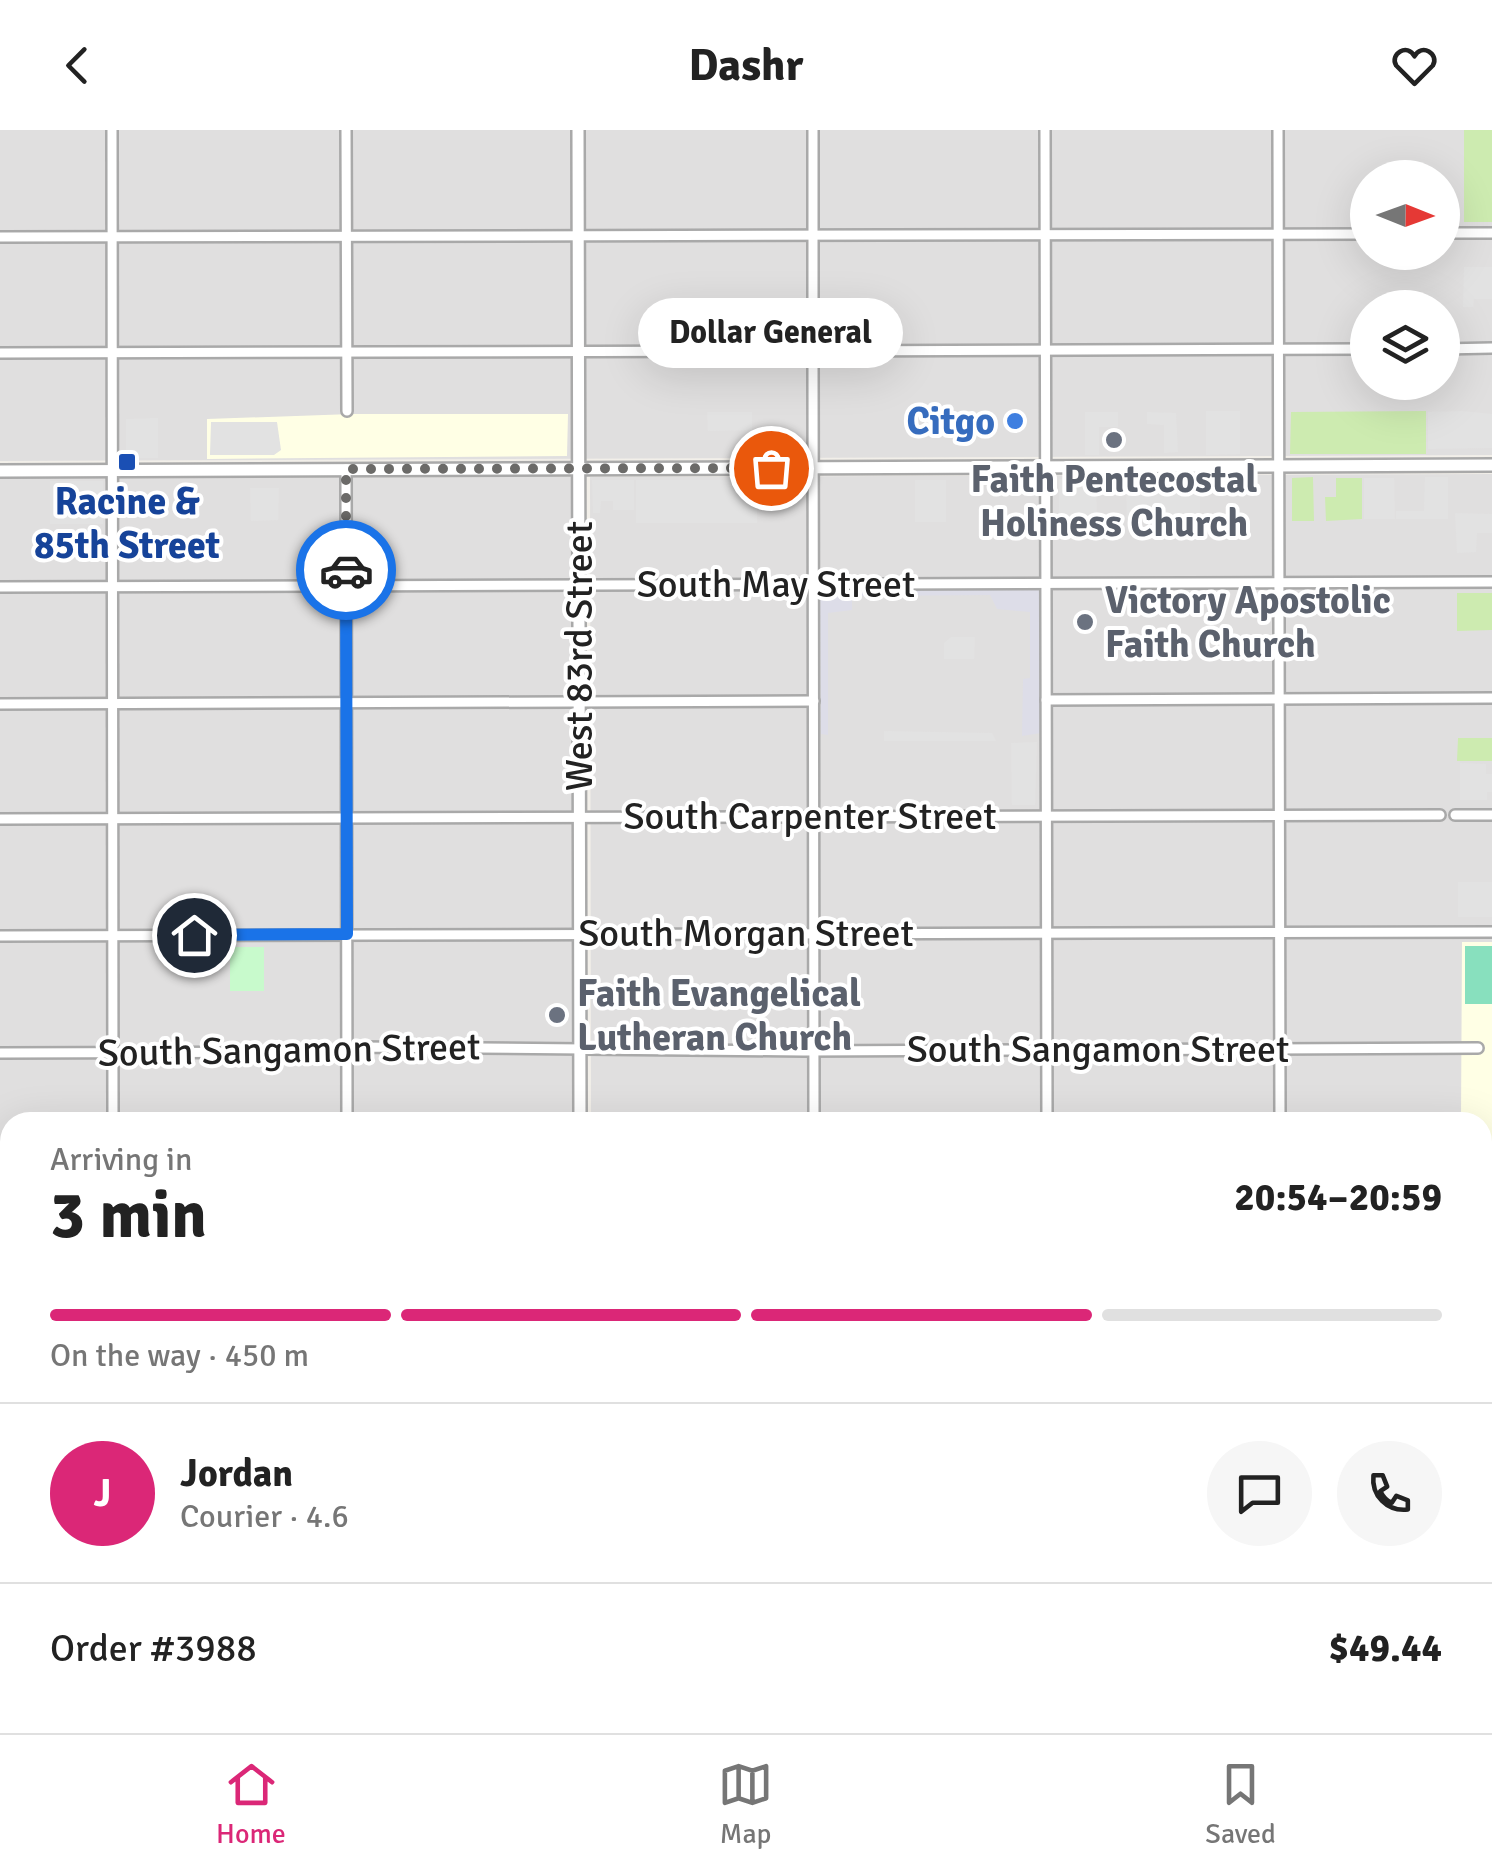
<!DOCTYPE html>
<html lang="en">
<head>
<meta charset="utf-8">
<style>
  :root { --surface:#fff; --page:#f6f6f6; --text:#222; --muted:#767676; --line:#e0e0e0; --accent:#db2777 }
  body { margin:0; font-family:Signika,sans-serif; background:var(--page); color:var(--text); height:100vh; display:flex; flex-direction:column; font-size:38px; white-space:nowrap }
  * { box-sizing:border-box; margin:0 }
  p { font-size:32px; color:var(--muted) }
  .icon { flex:none; width:55px; height:55px; fill:none; stroke:currentColor; stroke-width:2; stroke-linecap:round; stroke-linejoin:round }
  .map { position:relative; flex:1; overflow:hidden }
  .panel { position:absolute; left:0px; top:982px; width:1492px; height:622px; display:flex; flex-direction:column; background:var(--surface); border-radius:30px 30px 0 0; box-shadow:0 10px 40px #0002 }
  .panel>* { flex:none }
  .needle { width:65px; rotate:91deg }
  .fabs { position:absolute; left:1350px; top:30px; display:grid; gap:20px }
  .fabs a { display:grid; place-items:center; width:110px; height:110px; border-radius:50%; background:var(--surface); box-shadow:0 10px 40px #0002; font-size:50px }
  .pin { position:absolute; display:grid; place-items:center; width:85px; height:85px; color:#fff; margin:-42px; border:5px solid #fff; border-radius:50%; box-shadow:0 2px 10px #0007 }
  .courier { position:absolute; display:grid; place-items:center; width:100px; height:100px; margin:-50px; border:8px solid #1a73e8; border-radius:50%; background:#fff; color:#222; box-shadow:0 2px 12px #0007 }
  .bubble { position:absolute; height:70px; border-radius:35px; background:var(--surface); box-shadow:0 10px 40px #0002; font-size:32px; font-weight:800; line-height:70px; text-align:center }
  .head em { font-style:normal; font-weight:800 }
  .head div { display:flex; flex-direction:column-reverse }
  .head { display:flex; align-items:center; justify-content:space-between; height:170px; padding:0 50px }
  h1 { font-size:65px; font-weight:800; line-height:75px }
  .bar { display:grid; grid-template-columns:repeat(4,1fr); gap:15px 10px; align-content:center; height:120px; padding:0 50px }
  .bar i { height:12px; border-radius:8px; background:var(--line) }
  .bar .active { background:var(--accent) }
  .bar p { grid-column:span 4 }
  .line { display:flex; align-items:center; gap:25px; padding:0 50px; border-top:2px solid var(--line) }
  .line div { flex:1 }
  .round { display:grid; place-items:center; flex:none; width:105px; height:105px; border-radius:52px; background:var(--page) }
  header { display:flex; justify-content:space-between; align-items:center; height:130px; padding:0 50px; background:var(--surface); font-size:45px; font-weight:800 }
  .menu { display:flex; justify-content:space-around; align-items:center; height:140px; border-top:2px solid var(--line); background:var(--surface); font-size:28px; color:var(--muted) }
  .menu a { display:grid; justify-items:center; gap:5px }
  .menu .active { color:var(--accent) }
  .map>svg:first-child { display:block }
  .residential { fill:#e0dfdf; fill-rule:evenodd }
  .industrial { fill:#ebdbe8 }
  .education { fill:#ffffe5 }
  .construction { fill:#c7c7b4 }
  .grass { fill:#cdebb0 }
  .park { fill:#c8facc }
  .pitch { fill:#88e0be }
  .parking { fill:#e2e2e2 }
  .plaza { fill:#dddde8 }
  .lines { fill:none; stroke-linecap:round; stroke-linejoin:round }
  .secondary-tunnel { stroke:#c8c6c1; stroke-width:12; stroke-dasharray:12 6; stroke-linecap:butt }
  .minor-casing { stroke:#a9a9a9; stroke-width:14 }
  .tertiary-casing { stroke:#a9a9a9; stroke-width:16 }
  .secondary-casing { stroke:#707d05; stroke-width:18 }
  .minor { stroke:#fff; stroke-width:9 }
  .tertiary { stroke:#fff; stroke-width:11 }
  .secondary { stroke:#f7fabf; stroke-width:12 }
  .rail { stroke:#707070; stroke-width:2.5; stroke-dasharray:20 20; stroke-linecap:butt }
  .done { stroke:#6b6a68; stroke-width:10; stroke-dasharray:0 18 }
  .route { stroke:#1a73e8; stroke-width:12 }
  .shop-dot { fill:#3f7fe0; stroke:#fff; stroke-width:4 }
  .worship-dot { fill:#6b7280; stroke:#fff; stroke-width:4 }
  .transit-dot { fill:#1a4fb4; stroke:#fff; stroke-width:4 }
  .labels { text-anchor:middle; dominant-baseline:central; stroke-width:8; stroke-linejoin:round; paint-order:stroke }
  .shop-label { font-size:38px; font-weight:bold; fill:#366cbe; stroke:#fff; text-anchor:end }
  .worship-label { font-size:38px; font-weight:bold; fill:#5b616d; stroke:#fff; text-anchor:start }
  .transit-label { font-size:38px; font-weight:bold; fill:#164399; stroke:#fff }
  .street-label { font-size:38px; fill:#222; stroke:#fff }
</style>
</head>
<body>
<header><svg class="icon" aria-label="back" viewBox="0 0 24 24"><path d="M15 5l-7 7 7 7"/></svg>Dashr<svg class="icon" aria-label="heart" viewBox="0 0 24 24"><path d="M12 20l-8-8c-3-5 5-10 8-4 3-6 11-1 8 4z"/></svg></header>
<div class="map">
<svg width="1492" height="1603" viewBox="0 0 1492 1603">
  <rect width="100%" height="100%" fill="#f2efe9"/>
  <g class="residential">
    <path d="M 0,0 L 1492,0 L 1492,325 L 0,331 ZM 1368,48 L 1442,48 L 1442,122 L 1368,122 ZM 1368,178 L 1442,178 L 1442,252 L 1368,252 Z"/>
    <polygon points="1492,344 1492,1256 1482,1256 1482,992 591,992 590,347"/>
    <polygon points="574,347 573,992 10,992 10,1220 0,1217 0,348"/>
    <polygon points="10,1324 10,1427 0,1433 0,1330"/>
    <polygon points="216,1595 343,1595 332,1603 203,1603"/>
    <polygon points="1181,1595 1469,1595 1469,1603 1206,1603"/>
  </g>
  <g class="industrial">
    <polygon points="50,1595 216,1595 203,1603 56,1603"/>
    <polygon points="600,1595 1071,1595 1099,1603 600,1603"/>
  </g>
  <g class="education">
    <polygon points="352,284 568,284 567,326 207,329 207,289"/>
    <polygon points="1462,812 1492,812 1492,1022 1483,1022 1482,992 1461,992"/>
    <rect x="0" y="1048" width="10" height="101"/>
  </g>
  <polygon class="construction" points="1483,1507 1492,1507 1492,1603 1469,1603 1469,1595 1482,1595"/>
  <g class="grass">
    <rect x="1464" y="0" width="28" height="92"/>
    <polygon points="1426,281 1426,324 1290,324 1291,282"/>
    <polygon points="1313,347 1314,391 1292,391 1292,348"/>
    <polygon points="1336,348 1362,348 1362,389 1326,391 1325,367 1336,367"/>
    <polygon points="1457,463 1492,463 1492,500 1457,501"/>
    <polygon points="1458,608 1492,608 1492,631 1457,631"/>
  </g>
  <rect class="park" x="230" y="817" width="34" height="44"/>
  <rect class="pitch" x="1465" y="816" width="27" height="58"/>
  <g class="parking">
    <polygon points="1464,137 1492,137 1492,169 1474,169 1473,177 1463,177"/>
    <polygon points="1206,281 1240,281 1240,324 1206,325"/>
    <polygon points="1462,281 1492,284 1492,318 1428,319 1428,282"/>
    <polygon points="707,282 752,282 752,300 708,301"/>
    <polygon points="1085,282 1118,282 1118,297 1099,297 1099,325 1085,325"/>
    <polygon points="1147,282 1176,283 1178,322 1164,323 1164,295 1147,294"/>
    <polygon points="158,288 158,328 126,328 126,289"/>
    <polygon points="211,292 277,292 281,320 274,325 210,325"/>
    <polygon points="1425,347 1448,347 1448,389 1396,389 1396,381 1424,381"/>
    <polygon points="1096,348 1097,391 1059,392 1059,349"/>
    <polygon points="1364,348 1394,348 1395,389 1364,389"/>
    <polygon points="592,350 634,350 634,380 613,380 613,371 601,371 600,383 593,383"/>
    <rect x="636" y="350" width="121" height="43"/>
    <rect x="915" y="350" width="31" height="42"/>
    <rect x="50" y="351" width="53" height="43"/>
    <polygon points="1126,356 1200,356 1200,390 1127,389"/>
    <polygon points="250,358 279,358 278,390 251,391"/>
    <polygon points="1455,383 1492,384 1492,403 1477,403 1476,422 1457,423"/>
    <polygon points="951,507 975,507 974,529 944,529 944,513"/>
    <polygon points="884,601 992,603 996,611 884,611"/>
    <polygon points="1037,612 1035,675 1012,675 1011,613"/>
    <polygon points="1460,633 1486,634 1486,644 1492,644 1492,662 1487,662 1487,670 1460,670"/>
    <rect x="1458" y="752" width="34" height="35"/>
  </g>
  <polygon class="plaza" points="820,459 1040,459 1041,603 1022,606 1023,549 1030,548 1030,482 997,479 990,465 863,466 852,470 852,480 828,483 828,605 821,604"/>
  <g class="lines">
    <polyline class="secondary-tunnel" points="0,1268 10,1268"/>
    <g class="minor-casing">
      <g id="minor">
        <polyline points="112,0 113,992"/>
        <polyline points="346,0 347,281"/>
        <polyline points="813,0 813,216"/>
        <polyline points="1045,0 1047,992"/>
        <polyline points="1278,0 1280,992"/>
        <polyline points="1442,103 1492,103"/>
        <polyline points="0,107 1368,104"/>
        <polyline points="1442,219 1492,218"/>
        <polyline points="818,221 1368,219"/>
        <polyline points="0,223 809,221"/>
        <polyline points="813,226 814,992"/>
        <polyline points="346,339 347,992"/>
        <polyline points="0,457 1492,452"/>
        <polyline points="1046,570 1492,568"/>
        <polyline points="0,574 814,571"/>
        <polyline points="1455,685 1492,685"/>
        <polyline points="0,689 1440,685"/>
        <polyline points="0,806 1492,802"/>
        <polyline points="0,923 335,922 358,917 804,921 1478,918"/>
        <polyline points="1482,1033 1492,1033"/>
        <polyline points="0,1040 10,1040"/>
        <polyline points="1482,1149 1492,1149"/>
        <polyline points="0,1156 10,1156"/>
        <polyline points="1482,1383 1492,1383"/>
        <polyline points="0,1385 10,1378"/>
        <polyline points="1482,1500 1492,1500"/>
        <polyline points="0,1510 10,1504"/>
        <polyline points="582,1595 582,1603"/>
        <polyline points="1045,1595 1047,1603"/>
        <polyline points="1281,1595 1281,1603"/>
        <polyline points="13,1603 26,1595"/>
        <polyline points="313,1603 325,1595"/>
      </g>
    </g>
    <g class="tertiary-casing">
      <g id="tertiary">
        <polyline points="578,0 580,992"/>
        <polyline points="0,341 1492,335"/>
        <polyline points="0,1544 10,1559"/>
        <polyline points="36,1595 42,1603"/>
        <polyline points="532,1603 545,1595"/>
      </g>
    </g>
    <g class="secondary-casing">
      <g id="secondary">
        <polyline points="0,1229 10,1232"/>
        <polyline points="1482,1266 1492,1266"/>
      </g>
    </g>
    <use href="#minor" class="minor"/>
    <use href="#tertiary" class="tertiary"/>
    <use href="#secondary" class="secondary"/>
    <g class="rail">
      <polyline points="0,1258 10,1261"/>
      <polyline points="1114,1595 1142,1603"/>
    </g>
  </g>
  <g class="lines">
    <polyline class="done" points="346,440 346,339 771,338"/>
    <polyline class="route" points="194,805 347,804 346,440"/>
  </g>
  <circle class="shop-dot" cx="1015" cy="291" r="10"/>
  <g class="worship-dot">
    <circle cx="1114" cy="310" r="10"/>
    <circle cx="1085" cy="492" r="10"/>
    <circle cx="557" cy="885" r="10"/>
  </g>
  <rect class="transit-dot" x="117" y="322" width="20" height="20" rx="5"/>
  <g class="labels">
    <g class="shop-label">
      <text x="995" y="291">Citgo</text>
    </g>
    <g class="worship-label">
      <text x="1114" y="349" text-anchor="middle">Faith Pentecostal<tspan x="1114" dy="44">Holiness Church</tspan></text>
      <text x="1105" y="470">Victory Apostolic<tspan x="1105" dy="44">Faith Church</tspan></text>
      <text x="577" y="863">Faith Evangelical<tspan x="577" dy="44">Lutheran Church</tspan></text>
    </g>
    <g class="transit-label">
      <text x="127" y="371">Racine &amp;<tspan x="127" dy="44">85th Street</tspan></text>
    </g>
    <g class="street-label">
      <text x="776" y="454">South May Street</text>
      <text transform="translate(579 526) rotate(-90)">West 83rd Street</text>
      <text x="810" y="686">South Carpenter Street</text>
      <text x="746" y="803">South Morgan Street</text>
      <text x="1098" y="919">South Sangamon Street</text>
      <text transform="translate(289 920) rotate(-1)">South Sangamon Street</text>
    </g>
  </g>
</svg>
<div class="fabs">
<a><svg class="needle" viewBox="-14 -14 28 28"><path d="M0-13l5 13h-10z" fill="#e53935"/><path d="M0 13l5-13h-10z" fill="#767676"/></svg></a>
<a><svg class="icon" aria-label="layers" viewBox="0 0 24 24"><path d="M12 4l9 5-9 5-9-5zM3 14l9 5 9-5"/></svg></a>
</div>
<div class="pin" style="left:771px;top:338px;background:#ea580c"><svg class="icon" aria-label="bag" viewBox="0 0 24 24"><path d="M5 8h14l-1 12H6zM9 8a3 3 0 0 1 6 0"/></svg></div>
<div class="pin" style="left:194px;top:805px;background:#1f2937"><svg class="icon" aria-label="home" viewBox="0 0 24 24"><path d="M3 11l9-7 9 7M6 9v11h12V9"/></svg></div>
<div class="courier" style="left:346px;top:440px"><svg class="icon" aria-label="car" viewBox="0 0 24 24"><path d="M5 17H2v-5l4-1 3-4h7l3 4 3 1v5h-3M9 17h6M6 11h13"/><circle cx="7" cy="17" r="2"/><circle cx="17" cy="17" r="2"/></svg></div>
<div class="bubble" style="left:638px;top:168px;width:265px">Dollar General</div>
<section class="panel">
<div class="head"><div><h1>3 min</h1><p>Arriving in</p></div><em>20:54–20:59</em></div>
<div class="bar"><i class="active"></i><i class="active"></i><i class="active"></i><i></i><p>On the way · 450 m</p></div>
<div class="line" style="height:180px"><b class="round" style="background:var(--accent);color:#fff">J</b><div><b>Jordan</b><p>Courier · 4.6</p></div><a class="round"><svg class="icon" aria-label="chat" viewBox="0 0 24 24"><path d="M4 5h16v11H9l-5 4z"/></svg></a><a class="round"><svg class="icon" aria-label="phone" viewBox="0 0 24 24"><path d="M5 4h4l2 5-3 2q2 4 5 5l2-3 5 2v4C11 20 4 13 5 4z"/></svg></a></div>
<div class="line" style="height:130px"><div>Order #3988</div><b>$49.44</b></div>
</section>
</div>
<nav class="menu">
<a class="active"><svg class="icon" aria-label="home" viewBox="0 0 24 24"><path d="M3 11l9-7 9 7M6 9v11h12V9"/></svg>Home</a>
<a><svg class="icon" aria-label="map" viewBox="0 0 24 24"><path d="M3 6l6-2 6 2 6-2v14l-6 2-6-2-6 2zM9 4v14M15 6v14"/></svg>Map</a>
<a><svg class="icon" aria-label="saved" viewBox="0 0 24 24"><path d="M7 4h10v16l-5-4-5 4z"/></svg>Saved</a>
</nav>
</body>
</html>
